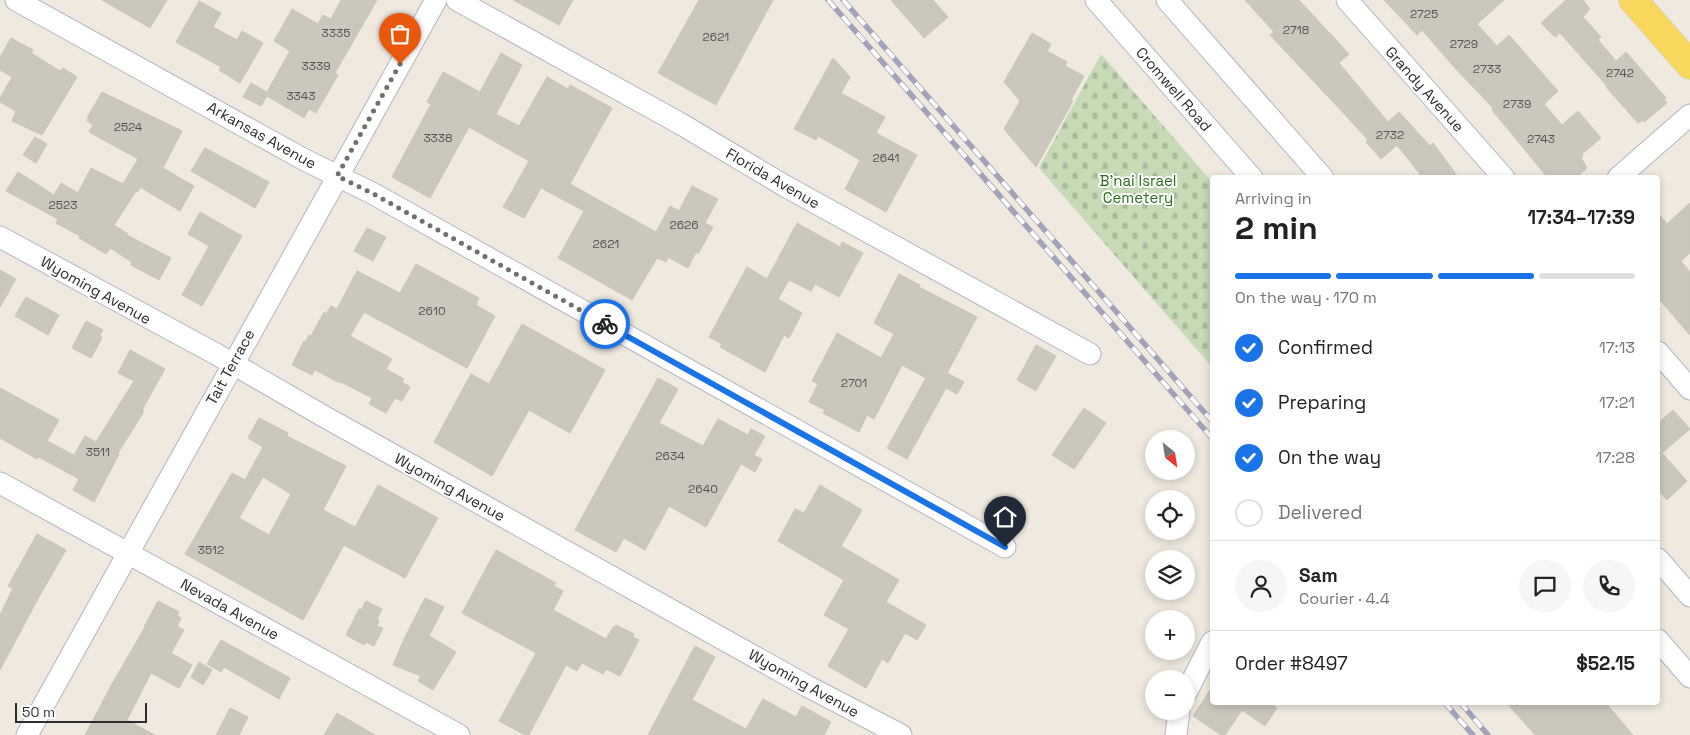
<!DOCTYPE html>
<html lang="en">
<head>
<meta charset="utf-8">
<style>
  :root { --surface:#fff; --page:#f6f6f6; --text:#222; --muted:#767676; --line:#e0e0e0; --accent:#1a73e8 }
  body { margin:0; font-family:"Space Grotesk",sans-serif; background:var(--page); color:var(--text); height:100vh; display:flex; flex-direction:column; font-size:19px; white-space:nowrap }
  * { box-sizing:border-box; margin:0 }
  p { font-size:16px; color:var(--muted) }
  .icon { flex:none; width:28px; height:28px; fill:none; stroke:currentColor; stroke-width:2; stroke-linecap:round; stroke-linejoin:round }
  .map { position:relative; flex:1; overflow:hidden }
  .drawer { position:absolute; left:1210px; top:175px; width:450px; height:530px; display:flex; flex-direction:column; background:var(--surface); border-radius:5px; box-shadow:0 2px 8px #0003 }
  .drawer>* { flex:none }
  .needle { width:32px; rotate:150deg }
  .controls { position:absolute; left:1145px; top:430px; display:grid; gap:10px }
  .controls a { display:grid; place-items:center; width:50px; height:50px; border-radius:50%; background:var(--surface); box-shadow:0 2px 8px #0003; font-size:25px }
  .scale { position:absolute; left:15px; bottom:12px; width:132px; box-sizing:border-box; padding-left:5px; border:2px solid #2d2d2d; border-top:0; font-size:14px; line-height:18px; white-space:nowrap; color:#2d2d2d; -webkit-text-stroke:4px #fff; paint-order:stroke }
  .pin { position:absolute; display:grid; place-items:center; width:42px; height:42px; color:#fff; margin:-51px -21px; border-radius:50% 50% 50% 0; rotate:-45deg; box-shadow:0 0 5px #0007 }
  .pin .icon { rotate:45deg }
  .courier { position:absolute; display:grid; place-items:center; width:50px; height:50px; margin:-25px; border:4px solid #1a73e8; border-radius:50%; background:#fff; color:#222; box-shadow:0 1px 6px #0007 }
  .overview em { font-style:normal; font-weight:700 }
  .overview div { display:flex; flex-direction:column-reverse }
  .overview { display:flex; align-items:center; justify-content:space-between; height:85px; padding:0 25px }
  h1 { font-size:32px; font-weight:700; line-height:38px }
  .bar { display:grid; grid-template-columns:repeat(4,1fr); gap:8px 5px; align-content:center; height:60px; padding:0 25px }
  .bar i { height:6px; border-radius:4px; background:var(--line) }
  .bar .current { background:var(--accent) }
  .bar p { grid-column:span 4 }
  .line { display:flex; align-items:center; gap:12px; padding:0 25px; border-top:1px solid var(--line) }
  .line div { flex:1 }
  .round { display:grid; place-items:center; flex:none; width:52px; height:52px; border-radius:26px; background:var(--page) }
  ol { padding:0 25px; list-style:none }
  li { display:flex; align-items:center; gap:15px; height:55px }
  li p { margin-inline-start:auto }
  li .icon { padding:5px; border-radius:50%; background:var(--accent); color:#fff; stroke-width:4 }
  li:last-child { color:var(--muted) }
  li i { width:28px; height:28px; border:2px solid var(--line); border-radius:50% }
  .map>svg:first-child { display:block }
  .cemetery { fill:url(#cemetery-stones) }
  .building { fill:#cbc7bd; stroke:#cbc5b8; fill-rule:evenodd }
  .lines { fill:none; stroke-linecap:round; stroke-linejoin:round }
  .minor-casing { stroke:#b3b5c1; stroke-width:23 }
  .major-casing { stroke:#c8c8c8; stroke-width:29 }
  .minor { stroke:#fff; stroke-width:21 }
  .major { stroke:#f7d85c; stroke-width:28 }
  .rail-casing { stroke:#a1a4b8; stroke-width:5.5 }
  .rail { stroke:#fff; stroke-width:4; stroke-dasharray:11; stroke-linecap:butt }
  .done { stroke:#716f6b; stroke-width:5; stroke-dasharray:0 9 }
  .route { stroke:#1a73e8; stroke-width:6 }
  .labels { text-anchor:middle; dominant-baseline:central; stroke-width:4; stroke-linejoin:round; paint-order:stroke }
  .number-label { font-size:12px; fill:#545451 }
  .street-label { font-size:15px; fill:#2d2d2d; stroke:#fff }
  .park-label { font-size:15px; fill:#277018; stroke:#fff }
</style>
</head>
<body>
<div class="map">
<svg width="1690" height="735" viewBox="0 0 1690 735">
  <defs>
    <pattern id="cemetery-stones" width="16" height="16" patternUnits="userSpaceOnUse" patternTransform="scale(1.25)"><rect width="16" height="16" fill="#c6dab6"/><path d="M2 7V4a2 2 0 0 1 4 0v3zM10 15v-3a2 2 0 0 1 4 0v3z" fill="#aabb9d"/></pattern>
  </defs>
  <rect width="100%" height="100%" fill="#efe9df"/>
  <polygon class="cemetery" points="1101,54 1212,182 1212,367 1039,168"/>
  <g class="building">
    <polygon points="102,0 167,0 150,28"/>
    <polygon points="341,0 377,0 335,73 338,75 316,113 309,109 304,118 267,96 261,106 243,97 251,83 267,92 290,51 274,41 292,9 318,24 323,15 331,19"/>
    <polygon points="513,0 573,0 559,25"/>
    <polygon points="699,0 773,0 716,105 658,73"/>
    <polygon points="891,0 933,0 948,17 924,38"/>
    <polygon points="1245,0 1299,0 1349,54 1339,63 1388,122 1399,112 1430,146 1433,143 1459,178 1423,178 1397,145 1381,159 1366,142 1368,140 1349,119 1270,35 1274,32"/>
    <polygon points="1384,0 1504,0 1477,24 1497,46 1509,35 1558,91 1544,104 1562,125 1578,111 1601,138 1582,154 1583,156 1581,157 1587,168 1576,178 1548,178 1492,110 1493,108 1455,68 1422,30 1417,35"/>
    <polygon points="1566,0 1583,0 1590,9 1583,17 1601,37 1598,40 1616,61 1626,52 1666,98 1664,100 1667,103 1644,122 1643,120 1638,123 1606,87 1607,86 1560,33 1555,37 1541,23"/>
    <polygon points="199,1 221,13 213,27 237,40 242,31 263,43 240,83 219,70 221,67 176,42"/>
    <polygon points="1032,33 1051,44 1047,51 1067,62 1065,66 1084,76 1071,100 1073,101 1036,167 1004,129 1020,101 1004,82"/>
    <polygon points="11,38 33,50 31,53 60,71 63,68 77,77 42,135 12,121 16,111 0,102 0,98 12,77 0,70 0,57"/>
    <polygon points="501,53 522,65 496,114 519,126 547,77 568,89 570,85 612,108 570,184 656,232 670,206 679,211 692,186 718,199 705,223 713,227 698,254 696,252 688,268 668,257 666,262 657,258 632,300 558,258 584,211 541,188 524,218 503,207 529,161 469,127 430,198 392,177 431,104 427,102 443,72 480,92"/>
    <polygon points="833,58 850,77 841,93 885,117 876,133 917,155 886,212 845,189 860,160 818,136 816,140 794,129"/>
    <polygon points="102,92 182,131 163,168 194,186 180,211 140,187 138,192 136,191 114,225 128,234 127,235 171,258 159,280 131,265 132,262 110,248 106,254 91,245 79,238 80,236 56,223 58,219 6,191 18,172 54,195 61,183 78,193 91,168 123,184 138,159 89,132 93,125 87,121 89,118 87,118"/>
    <polygon points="35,137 47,144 36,163 23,155"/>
    <polygon points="205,148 269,182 255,208 191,171"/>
    <polygon points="1690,203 1690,253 1681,261 1690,272 1690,335 1658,298 1658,213 1667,224"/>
    <polygon points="200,212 242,236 202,306 182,295 209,246 188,234"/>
    <polygon points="797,223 840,247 842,242 863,253 839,297 815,284 811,291 789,280 778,299 802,313 789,338 784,335 765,372 720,347 722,344 709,337 747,267 767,279"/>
    <polygon points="367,228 386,237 373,261 354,251"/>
    <polygon points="416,264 479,298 476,305 495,316 467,368 364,312 350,336 392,359 386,369 404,379 402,382 410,387 402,401 395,398 386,413 369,404 372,398 341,382 340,383 315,370 312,375 292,365 304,341 306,342 309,335 311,336 324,312 326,314 331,306 337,309 357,271 400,293"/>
    <polygon points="0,270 16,279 0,307"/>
    <polygon points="899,274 920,285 919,287 977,317 947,373 964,382 957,394 946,388 907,459 887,448 926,378 902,365 874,419 867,415 859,432 823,413 825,410 809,402 818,384 812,381 837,333 881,358 894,334 874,323"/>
    <polygon points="26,297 59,315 48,335 15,316"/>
    <polygon points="86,321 103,330 100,335 102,338 91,358 72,348"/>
    <polygon points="522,324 605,370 570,433 529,410 492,476 434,442 471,374 489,384"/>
    <polygon points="1036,345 1056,356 1036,391 1017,380"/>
    <polygon points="130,350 165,369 143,408 143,413 118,453 119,454 94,502 73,490 79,479 39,457 37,459 0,438 0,388 59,420 47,441 74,455 85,436 96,442 134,381 118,373"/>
    <polygon points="658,378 678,389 659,423 703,446 718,419 748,435 751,429 765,436 754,455 762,459 755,472 741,464 706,527 669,506 645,550 624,538 616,552 575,530"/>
    <polygon points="1084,408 1106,423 1074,469 1052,455"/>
    <polygon points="1673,410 1690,429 1662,453 1687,481 1667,500 1658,490 1658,423"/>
    <path d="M 259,418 L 288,433 L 287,436 L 346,466 L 323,510 L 355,527 L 378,485 L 438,518 L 405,578 L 344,545 L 303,620 L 185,554 L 232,473 L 245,480 L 263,447 L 248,438 ZM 263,477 L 291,494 L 269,535 L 239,518 Z"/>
    <polygon points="820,485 862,510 841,546 899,580 886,602 926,625 917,640 905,633 888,663 882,659 866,688 828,666 849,629 824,615 844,580 778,541 795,509 804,513"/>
    <polygon points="37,534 66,550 40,595 0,670 0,615 13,588 8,586"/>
    <polygon points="496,550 556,583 554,586 563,591 553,610 606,639 614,626 615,627 616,625 634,634 633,637 639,640 620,676 606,669 603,674 582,663 577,671 566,665 529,735 525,735 499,721 536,653 462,613"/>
    <polygon points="425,598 444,607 429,636 456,652 433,690 418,681 421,676 393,665 405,637"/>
    <polygon points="158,601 179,612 177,616 181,618 177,626 184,630 171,653 192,665 179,688 151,673 127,720 155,735 85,735 112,684 145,627 144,627"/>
    <polygon points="366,601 382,609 377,619 379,620 377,626 383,628 374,646 366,642 364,645 346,635 359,609 361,610"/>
    <polygon points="221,640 290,678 279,699 224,667 221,672 207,664"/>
    <polygon points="695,646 715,657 692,700 746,729 763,699 796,717 802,706 831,722 824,735 648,735"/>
    <polygon points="199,662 212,670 203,685 191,677"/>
    <polygon points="1212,687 1212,702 1269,702 1277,708 1265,726 1242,710 1225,735 1221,735 1193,716"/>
    <polygon points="1506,702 1605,702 1633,735 1535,735"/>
    <polygon points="230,708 248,717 239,735 216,735"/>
    <polygon points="337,713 375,735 324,735"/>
  </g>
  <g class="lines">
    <g class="minor-casing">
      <g id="minor">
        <polyline points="16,0 303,159 372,193 1005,547"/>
        <polyline points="457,0 681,124 785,186 1090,354"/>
        <polyline points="1096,0 1252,178"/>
        <polyline points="1167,0 1323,178"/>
        <polyline points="1347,0 1504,178"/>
        <polyline points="1618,178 1690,115"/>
        <polyline points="0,237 216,354 325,417 807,686 901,735"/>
        <polyline points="1658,352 1690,389"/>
        <polyline points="0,483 459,735"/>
        <polyline points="1658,559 1690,596"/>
        <polyline points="1658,640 1690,677"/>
        <polyline points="1186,693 1212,642"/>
        <polyline points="27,735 436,0"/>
        <polyline points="1176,735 1179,711"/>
      </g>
    </g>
    <g class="major-casing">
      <polyline id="major" points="1633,0 1690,65"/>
    </g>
    <use href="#minor" class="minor"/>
    <use href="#major" class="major"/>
    <g class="rail-casing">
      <g id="rail">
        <polyline points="828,0 1212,438"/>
        <polyline points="843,0 1212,421"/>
        <polyline points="1444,702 1473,735"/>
        <polyline points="1460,702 1488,735"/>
      </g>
    </g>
    <use href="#rail" class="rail"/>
  </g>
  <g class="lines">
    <polyline class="done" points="400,64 337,176 372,193 605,324"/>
    <polyline class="route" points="605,324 1005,547"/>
  </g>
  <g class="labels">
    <g class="number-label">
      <text x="1424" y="14">2725</text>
      <text x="1296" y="30">2718</text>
      <text x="336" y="33">3335</text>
      <text x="716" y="37">2621</text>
      <text x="1464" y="44">2729</text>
      <text x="316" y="66">3339</text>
      <text x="1487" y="69">2733</text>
      <text x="1620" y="73">2742</text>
      <text x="301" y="96">3343</text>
      <text x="1517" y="104">2739</text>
      <text x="128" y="127">2524</text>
      <text x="1390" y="135">2732</text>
      <text x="438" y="138">3338</text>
      <text x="1541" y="139">2743</text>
      <text x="886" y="158">2641</text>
      <text x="63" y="205">2523</text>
      <text x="684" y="225">2626</text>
      <text x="606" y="244">2621</text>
      <text x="432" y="311">2610</text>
      <text x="854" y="383">2701</text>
      <text x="98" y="452">3511</text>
      <text x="670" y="456">2634</text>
      <text x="703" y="489">2640</text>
      <text x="211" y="550">3512</text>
    </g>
    <g class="street-label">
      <text transform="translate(1174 89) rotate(49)">Cromwell Road</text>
      <text transform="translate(1425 89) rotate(48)">Grandy Avenue</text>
      <text transform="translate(262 135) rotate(29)">Arkansas Avenue</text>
      <text transform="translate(773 178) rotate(30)">Florida Avenue</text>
      <text transform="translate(96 290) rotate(29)">Wyoming Avenue</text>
      <text transform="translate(230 367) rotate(-61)">Tait Terrace</text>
      <text transform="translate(450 487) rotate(29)">Wyoming Avenue</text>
      <text transform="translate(230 609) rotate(29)">Nevada Avenue</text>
      <text transform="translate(804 683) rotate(29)">Wyoming Avenue</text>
    </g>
    <g class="park-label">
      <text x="1138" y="180">B’nai Israel<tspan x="1138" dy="17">Cemetery</tspan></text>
    </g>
  </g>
</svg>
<div class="controls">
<a><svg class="needle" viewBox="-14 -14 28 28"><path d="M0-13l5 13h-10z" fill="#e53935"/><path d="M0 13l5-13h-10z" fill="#767676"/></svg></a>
<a><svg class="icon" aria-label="locate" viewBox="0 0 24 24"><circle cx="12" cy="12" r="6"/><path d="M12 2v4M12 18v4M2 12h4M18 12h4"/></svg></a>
<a><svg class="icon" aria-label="layers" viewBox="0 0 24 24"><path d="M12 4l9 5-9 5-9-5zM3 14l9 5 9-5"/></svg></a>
<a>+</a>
<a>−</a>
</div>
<div class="scale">50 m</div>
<div class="pin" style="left:400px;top:64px;background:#ea580c"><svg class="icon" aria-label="bag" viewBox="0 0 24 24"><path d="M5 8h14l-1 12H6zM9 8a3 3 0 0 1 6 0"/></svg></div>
<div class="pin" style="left:1005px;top:547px;background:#1f2937"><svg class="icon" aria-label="home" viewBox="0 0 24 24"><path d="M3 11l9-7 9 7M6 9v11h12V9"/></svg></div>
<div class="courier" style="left:605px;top:324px"><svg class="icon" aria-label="bike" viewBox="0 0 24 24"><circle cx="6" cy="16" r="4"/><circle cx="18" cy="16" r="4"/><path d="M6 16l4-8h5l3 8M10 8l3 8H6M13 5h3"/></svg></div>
<section class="drawer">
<div class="overview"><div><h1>2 min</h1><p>Arriving in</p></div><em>17:34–17:39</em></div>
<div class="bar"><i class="current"></i><i class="current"></i><i class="current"></i><i></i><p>On the way · 170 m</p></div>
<ol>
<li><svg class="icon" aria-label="check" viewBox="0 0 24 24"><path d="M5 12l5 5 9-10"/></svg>Confirmed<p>17:13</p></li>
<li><svg class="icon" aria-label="check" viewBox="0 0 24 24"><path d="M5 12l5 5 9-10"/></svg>Preparing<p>17:21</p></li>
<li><svg class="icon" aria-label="check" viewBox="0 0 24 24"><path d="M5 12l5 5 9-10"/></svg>On the way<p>17:28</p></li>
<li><i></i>Delivered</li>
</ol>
<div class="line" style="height:90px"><a class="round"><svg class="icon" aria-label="person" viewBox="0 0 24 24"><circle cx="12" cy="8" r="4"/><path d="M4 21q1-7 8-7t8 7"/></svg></a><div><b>Sam</b><p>Courier · 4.4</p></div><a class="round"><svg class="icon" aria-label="chat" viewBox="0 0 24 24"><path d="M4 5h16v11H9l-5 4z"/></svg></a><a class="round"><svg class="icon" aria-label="phone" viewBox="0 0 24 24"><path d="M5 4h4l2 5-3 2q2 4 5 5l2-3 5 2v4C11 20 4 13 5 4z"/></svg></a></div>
<div class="line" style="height:65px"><div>Order #8497</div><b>$52.15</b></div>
</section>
</div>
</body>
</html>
